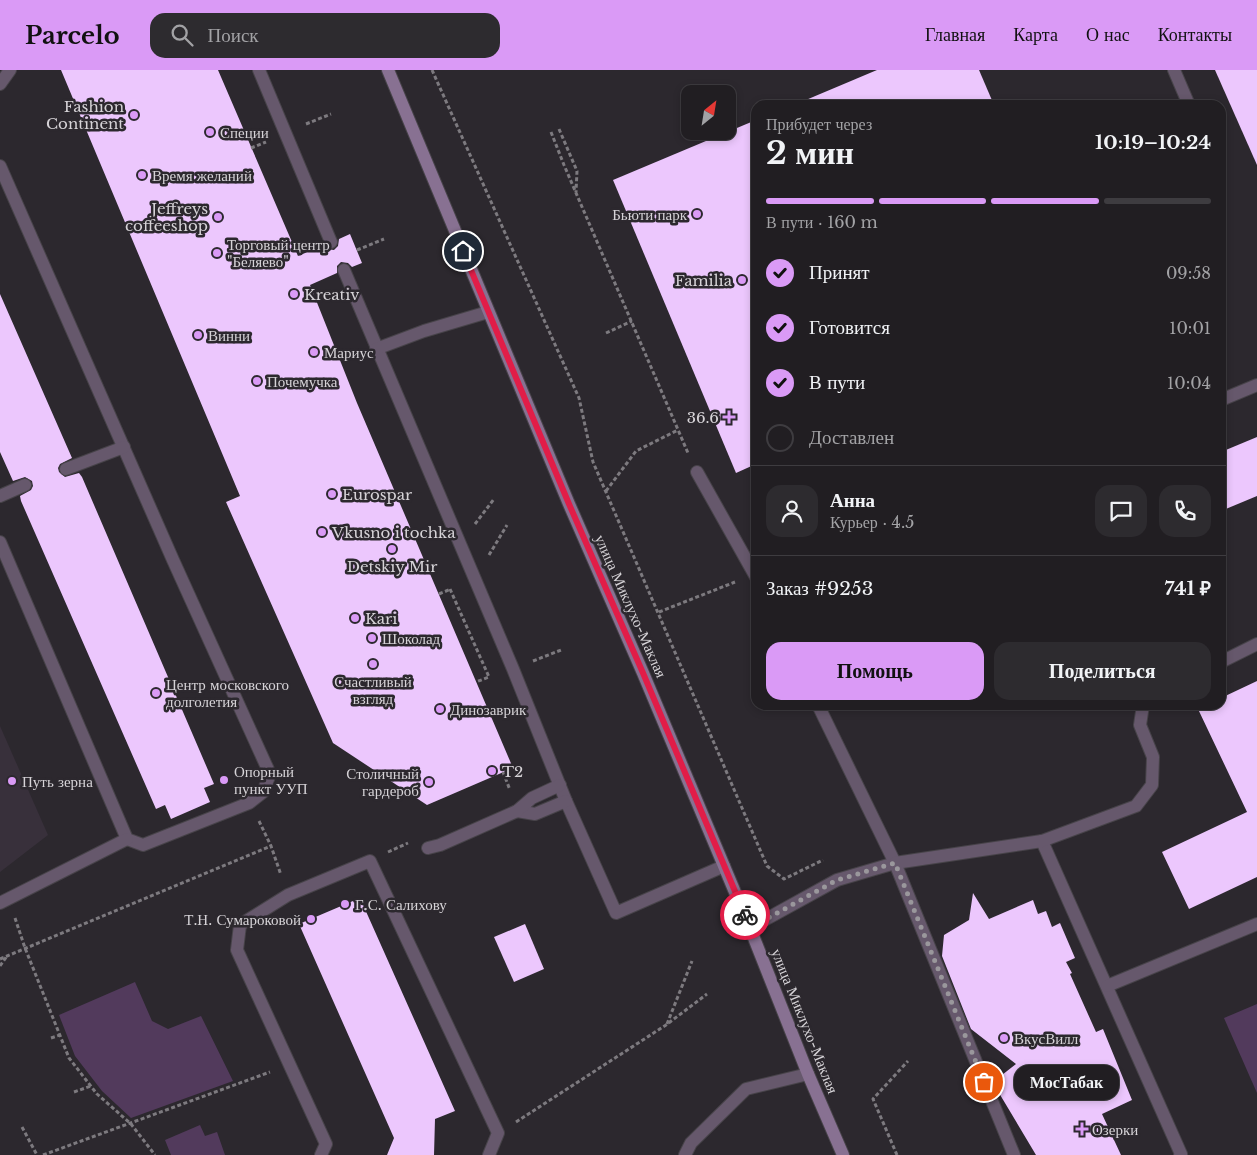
<!DOCTYPE html>
<html lang="ru">
<head>
<meta charset="utf-8">
<style>
  :root { --surface:#211e22; --page:#2d2b2f; --text:#f1f3f6; --muted:#a2a2a5; --line:#3e3c40; --accent:#da9af6 }
  body { margin:0; font-family:"Libre Baskerville",serif; background:var(--page); color:var(--text); height:100vh; display:flex; flex-direction:column; font-size:19px; white-space:nowrap }
  * { box-sizing:border-box; margin:0 }
  p { font-size:16px; color:var(--muted) }
  .icon { flex:none; width:28px; height:28px; fill:none; stroke:currentColor; stroke-width:2; stroke-linecap:round; stroke-linejoin:round }
  .map { position:relative; flex:1; overflow:hidden }
  .details { position:absolute; left:751px; top:30px; width:475px; height:610px; display:flex; flex-direction:column; background:var(--surface); border-radius:15px; box-shadow:0 2px 8px #0003,0 0 0 1px var(--line) }
  .details>* { flex:none }
  .needle { width:32px; rotate:30deg }
  .fabs { position:absolute; left:681px; top:15px; display:grid; gap:10px }
  .fabs a { display:grid; place-items:center; width:55px; height:55px; border-radius:10px; background:var(--surface); box-shadow:0 2px 8px #0003,0 0 0 1px var(--line); font-size:25px }
  .pin { position:absolute; display:grid; place-items:center; width:42px; height:42px; color:#fff; margin:-21px; border:2px solid #fff; border-radius:50%; box-shadow:0 1px 5px #0007 }
  .courier { position:absolute; display:grid; place-items:center; width:50px; height:50px; margin:-25px; border:4px solid #e11d48; border-radius:50%; background:#fff; color:#222; box-shadow:0 1px 6px #0007 }
  .bubble { position:absolute; height:35px; border-radius:15px; background:var(--surface); box-shadow:0 2px 8px #0003,0 0 0 1px var(--line); font-size:16px; font-weight:700; line-height:35px; text-align:center }
  .overview em { font-style:normal; font-weight:700 }
  .overview div { display:flex; flex-direction:column-reverse }
  .overview { display:flex; align-items:center; justify-content:space-between; height:85px; padding:0 15px }
  h1 { font-size:32px; font-weight:700; line-height:38px }
  .bar { display:grid; grid-template-columns:repeat(4,1fr); gap:8px 5px; align-content:center; height:60px; padding:0 15px }
  .bar i { height:6px; border-radius:4px; background:var(--line) }
  .bar .selected { background:var(--accent) }
  .bar p { grid-column:span 4 }
  .line { display:flex; align-items:center; gap:12px; padding:0 15px; border-top:1px solid var(--line) }
  .line div { flex:1 }
  .round { display:grid; place-items:center; flex:none; width:52px; height:52px; border-radius:15px; background:var(--page) }
  ol { padding:0 15px; list-style:none }
  li { display:flex; align-items:center; gap:15px; height:55px }
  li p { margin-inline-start:auto }
  li .icon { padding:5px; border-radius:50%; background:var(--accent); color:#111; stroke-width:4 }
  li:last-child { color:var(--muted) }
  li i { width:28px; height:28px; border:2px solid var(--line); border-radius:50% }
  .cta { display:flex; gap:10px; margin-top:auto; padding:10px 15px }
  .cta a { flex:1; height:58px; border-radius:15px; background:var(--accent); color:#111; font-size:20px; font-weight:700; line-height:58px; text-align:center }
  .cta a+a { background:var(--page); color:var(--text) }
  header { display:flex; align-items:center; gap:30px; box-sizing:border-box; height:70px; padding:0 25px; background:var(--accent); color:#111 }
  header strong { font-size:24px }
  nav { display:flex; gap:28px; margin-inline-start:auto; font-size:18px }
  .search { width:350px; height:45px; background:var(--page); display:flex; align-items:center; gap:12px; box-sizing:border-box; padding:0 18px; border-radius:15px; color:var(--muted); font-size:19px }
  .map>svg:first-child { display:block }
  .built { fill:#38303b }
  .green { fill:#523a5c }
  .building { fill:#ecc7fd }
  .lines { fill:none; stroke-linecap:round; stroke-linejoin:round }
  .lane-casing { stroke:#474349; stroke-width:14 }
  .secondary-casing { stroke:#474349; stroke-width:14 }
  .path { stroke:#7d7a7f; stroke-width:3; stroke-dasharray:4 2.5; stroke-linecap:butt }
  .lane { stroke:#66586c; stroke-width:12 }
  .secondary { stroke:#887192; stroke-width:12 }
  .done { stroke:#9a979c; stroke-width:5; stroke-dasharray:0 9 }
  .route { stroke:#e11d48; stroke-width:6 }
  .poi-dot { fill:#da9af6; stroke:#2c282e; stroke-width:2 }
  .labels { text-anchor:middle; dominant-baseline:central; stroke-width:5; stroke-linejoin:round; paint-order:stroke }
  .poi-label { font-size:15px; fill:#d6d3d7; stroke:#2c282e; text-anchor:start }
  .street-label { font-size:15px; fill:#d6d3d7; stroke:#2c282e }
</style>
</head>
<body>
<header>
<strong>Parcelo</strong>
<div class="search"><svg class="icon" aria-label="search" viewBox="0 0 24 24"><circle cx="10" cy="10" r="6"/><path d="M15 15l6 6"/></svg>Поиск</div>
<nav><a>Главная</a><a>Карта</a><a>О нас</a><a>Контакты</a></nav>
</header>
<div class="map">
<svg width="1257" height="1085" viewBox="0 0 1257 1085">
  <rect width="100%" height="100%" fill="#2c282e"/>
  <polygon class="built" points="0,656 48,765 0,802"/>
  <g class="green">
    <polygon points="135,912 152,951 168,959 201,946 233,1011 131,1048 102,1021 75,986 59,945"/>
    <polygon points="1257,934 1257,1023 1224,948"/>
    <polygon points="200,1055 205,1066 217,1062 225,1085 171,1085 165,1070"/>
  </g>
  <g class="building">
    <polygon points="61,0 218,0 298,186 324,175 326,179 334,180 338,176 339,169 350,164 362,193 352,197 348,193 341,192 337,196 337,203 310,215 357,333 513,698 427,735 333,673 226,432 240,426"/>
    <polygon points="877,0 979,0 994,35 794,35"/>
    <polygon points="1215,0 1257,0 1257,95"/>
    <polygon points="756,50 756,394 736,403 613,110"/>
    <polygon points="0,224 72,388 60,394 58,398 59,402 65,407 79,403 82,407 214,714 204,718 210,732 171,749 165,735 156,739 21,431 20,426 31,420 33,416 32,411 25,407 13,411 0,382"/>
    <polygon points="1257,367 1257,426 1221,441 1221,382"/>
    <polygon points="1257,611 1257,807 1189,839 1162,782 1247,742 1198,639 1207,635 1221,635 1221,628"/>
    <polygon points="973,823 989,849 1033,830 1038,844 1046,841 1052,857 1060,853 1075,888 1066,892 1072,903 1070,904 1096,962 1103,959 1132,1030 1102,1044 1121,1085 1036,1085 996,1018 993,1012 1016,994 971,959 942,886 944,865 969,850"/>
    <polygon points="360,828 455,1041 435,1049 434,1085 387,1085 394,1068 299,854"/>
    <polygon points="525,854 544,899 514,912 494,867"/>
  </g>
  <g class="lines">
    <g class="lane-casing">
      <g id="lane">
        <polyline points="259,0 331,172"/>
        <polyline points="1174,0 1189,35"/>
        <polyline points="0,14 10,0"/>
        <polyline points="0,96 173,490 270,704 263,722 249,733 143,775 127,769 0,472"/>
        <polyline points="344,200 513,599 566,731 616,843 724,796"/>
        <polyline points="376,279 424,261 488,242"/>
        <polyline points="1221,330 1257,315"/>
        <polyline points="66,399 124,377"/>
        <polyline points="697,402 756,507"/>
        <polyline points="0,426 25,415"/>
        <polyline points="1221,592 1257,574"/>
        <polyline points="517,741 535,744 566,731"/>
        <polyline points="1042,771 1181,1084 1180,1085"/>
        <polyline points="428,778 440,775 517,741 532,728 560,715"/>
        <polyline points="0,833 127,769"/>
        <polyline points="750,858 837,810 895,793 818,635"/>
        <polyline points="1107,916 1257,854"/>
        <polyline points="321,1085 326,1074 237,880 240,855 288,825 370,791 498,1063 489,1085"/>
        <polyline points="685,1085 691,1073 746,1019 808,1004"/>
        <polyline points="1014,1085 895,793 1042,771 1136,736 1152,715 1153,687 1140,655 1143,635"/>
      </g>
    </g>
    <g class="secondary-casing">
      <polyline id="secondary" points="388,0 569,434 643,603 750,858 808,1004 843,1085"/>
    </g>
    <g class="path">
      <polyline points="432,0 579,328 593,392 767,796 784,809 823,790"/>
      <polyline points="306,54 331,44"/>
      <polyline points="559,59 577,101 576,122"/>
      <polyline points="551,62 564,95 688,383"/>
      <polyline points="251,78 266,72"/>
      <polyline points="357,180 384,169"/>
      <polyline points="606,263 632,251"/>
      <polyline points="606,421 636,381 678,360"/>
      <polyline points="475,454 494,429"/>
      <polyline points="489,485 507,455"/>
      <polyline points="450,519 489,607 476,612"/>
      <polyline points="439,524 451,519"/>
      <polyline points="659,542 735,512"/>
      <polyline points="533,591 561,580"/>
      <polyline points="503,702 510,720"/>
      <polyline points="259,751 271,776 281,805"/>
      <polyline points="388,782 408,773"/>
      <polyline points="15,848 25,878 69,988 97,1024 131,1054 155,1085"/>
      <polyline points="0,889 271,776"/>
      <polyline points="0,896 7,886"/>
      <polyline points="667,954 692,891"/>
      <polyline points="51,968 60,965"/>
      <polyline points="74,1022 91,1016"/>
      <polyline points="516,1052 666,955 707,924"/>
      <polyline points="22,1057 37,1085"/>
      <polyline points="43,1085 270,1002"/>
      <polyline points="897,1085 873,1029 908,991"/>
    </g>
    <use href="#lane" class="lane"/>
    <use href="#secondary" class="secondary"/>
  </g>
  <g class="lines">
    <polyline class="done" points="745,845 750,858 837,810 895,793 984,1012"/>
    <polyline class="route" points="463,181 569,434 643,603 745,845"/>
  </g>
  <g class="poi-dot">
    <circle cx="134" cy="45" r="5"/>
    <circle cx="210" cy="62" r="5"/>
    <circle cx="142" cy="105" r="5"/>
    <circle cx="697" cy="144" r="5"/>
    <circle cx="218" cy="147" r="5"/>
    <circle cx="217" cy="183" r="5"/>
    <circle cx="742" cy="210" r="5"/>
    <circle cx="294" cy="224" r="5"/>
    <circle cx="198" cy="265" r="5"/>
    <circle cx="314" cy="282" r="5"/>
    <circle cx="257" cy="311" r="5"/>
    <path d="M726.5 339.5h5v5h5v5h-5v5h-5v-5h-5v-5h5z"/>
    <circle cx="332" cy="424" r="5"/>
    <circle cx="322" cy="462" r="5"/>
    <circle cx="392" cy="479" r="5"/>
    <circle cx="355" cy="548" r="5"/>
    <circle cx="372" cy="568" r="5"/>
    <circle cx="373" cy="594" r="5"/>
    <circle cx="156" cy="623" r="5"/>
    <circle cx="440" cy="639" r="5"/>
    <circle cx="492" cy="701" r="5"/>
    <circle cx="224" cy="710" r="5"/>
    <circle cx="12" cy="711" r="5"/>
    <circle cx="429" cy="712" r="5"/>
    <circle cx="345" cy="834" r="5"/>
    <circle cx="311" cy="849" r="5"/>
    <circle cx="1004" cy="968" r="5"/>
    <path d="M1079.5 1051.5h5v5h5v5h-5v5h-5v-5h-5v-5h5z"/>
  </g>
  <g class="labels">
    <g class="poi-label">
      <text x="124" y="36" text-anchor="end">Fashion<tspan x="124" dy="17">Continent</tspan></text>
      <text x="220" y="62">Специи</text>
      <text x="152" y="105">Время желаний</text>
      <text x="208" y="138" text-anchor="end">Jeffreys<tspan x="208" dy="17">coffeeshop</tspan></text>
      <text x="687" y="144" text-anchor="end">Бьюти парк</text>
      <text x="227" y="174">Торговый центр<tspan x="227" dy="17">"Беляево"</tspan></text>
      <text x="732" y="210" text-anchor="end">Familia</text>
      <text x="304" y="224">Kreativ</text>
      <text x="208" y="265">Винни</text>
      <text x="324" y="282">Мариус</text>
      <text x="267" y="311">Почемучка</text>
      <text x="719" y="347" text-anchor="end">36.6</text>
      <text x="342" y="424">Eurospar</text>
      <text x="332" y="462">Vkusno i tochka</text>
      <text x="392" y="496" text-anchor="middle">Detskiy Mir</text>
      <text x="365" y="548">Kari</text>
      <text x="382" y="568">Шоколад</text>
      <text x="373" y="611" text-anchor="middle">Счастливый<tspan x="373" dy="17">взгляд</tspan></text>
      <text x="166" y="614">Центр московского<tspan x="166" dy="17">долголетия</tspan></text>
      <text x="450" y="639">Динозаврик</text>
      <text x="234" y="701">Опорный<tspan x="234" dy="17">пункт УУП</tspan></text>
      <text x="502" y="701">T2</text>
      <text x="419" y="703" text-anchor="end">Столичный<tspan x="419" dy="17">гардероб</tspan></text>
      <text x="22" y="711">Путь зерна</text>
      <text x="355" y="834">Г.С. Салихову</text>
      <text x="301" y="849" text-anchor="end">Т.Н. Сумароковой</text>
      <text x="1014" y="968">ВкусВилл</text>
      <text x="1092" y="1059">Озерки</text>
    </g>
    <g class="street-label">
      <text transform="translate(631 536) rotate(66)">улица Миклухо-Маклая</text>
      <text transform="translate(805 951) rotate(68)">улица Миклухо-Маклая</text>
    </g>
  </g>
</svg>
<div class="fabs">
<a><svg class="needle" viewBox="-14 -14 28 28"><path d="M0-13l5 13h-10z" fill="#e53935"/><path d="M0 13l5-13h-10z" fill="#a2a2a5"/></svg></a>
</div>
<div class="pin" style="left:984px;top:1012px;background:#ea580c"><svg class="icon" aria-label="bag" viewBox="0 0 24 24"><path d="M5 8h14l-1 12H6zM9 8a3 3 0 0 1 6 0"/></svg></div>
<div class="pin" style="left:463px;top:181px;background:#1f2937"><svg class="icon" aria-label="home" viewBox="0 0 24 24"><path d="M3 11l9-7 9 7M6 9v11h12V9"/></svg></div>
<div class="courier" style="left:745px;top:845px"><svg class="icon" aria-label="bike" viewBox="0 0 24 24"><circle cx="6" cy="16" r="4"/><circle cx="18" cy="16" r="4"/><path d="M6 16l4-8h5l3 8M10 8l3 8H6M13 5h3"/></svg></div>
<div class="bubble" style="left:1014px;top:995px;width:105px">МосТабак</div>
<section class="details">
<div class="overview"><div><h1>2 мин</h1><p>Прибудет через</p></div><em>10:19–10:24</em></div>
<div class="bar"><i class="selected"></i><i class="selected"></i><i class="selected"></i><i></i><p>В пути · 160 m</p></div>
<ol>
<li><svg class="icon" aria-label="check" viewBox="0 0 24 24"><path d="M5 12l5 5 9-10"/></svg>Принят<p>09:58</p></li>
<li><svg class="icon" aria-label="check" viewBox="0 0 24 24"><path d="M5 12l5 5 9-10"/></svg>Готовится<p>10:01</p></li>
<li><svg class="icon" aria-label="check" viewBox="0 0 24 24"><path d="M5 12l5 5 9-10"/></svg>В пути<p>10:04</p></li>
<li><i></i>Доставлен</li>
</ol>
<div class="line" style="height:90px"><a class="round"><svg class="icon" aria-label="person" viewBox="0 0 24 24"><circle cx="12" cy="8" r="4"/><path d="M4 21q1-7 8-7t8 7"/></svg></a><div><b>Анна</b><p>Курьер · 4.5</p></div><a class="round"><svg class="icon" aria-label="chat" viewBox="0 0 24 24"><path d="M4 5h16v11H9l-5 4z"/></svg></a><a class="round"><svg class="icon" aria-label="phone" viewBox="0 0 24 24"><path d="M5 4h4l2 5-3 2q2 4 5 5l2-3 5 2v4C11 20 4 13 5 4z"/></svg></a></div>
<div class="line" style="height:65px"><div>Заказ #9253</div><b>741 ₽</b></div>
<div class="cta"><a>Помощь</a><a>Поделиться</a></div>
</section>
</div>
</body>
</html>
